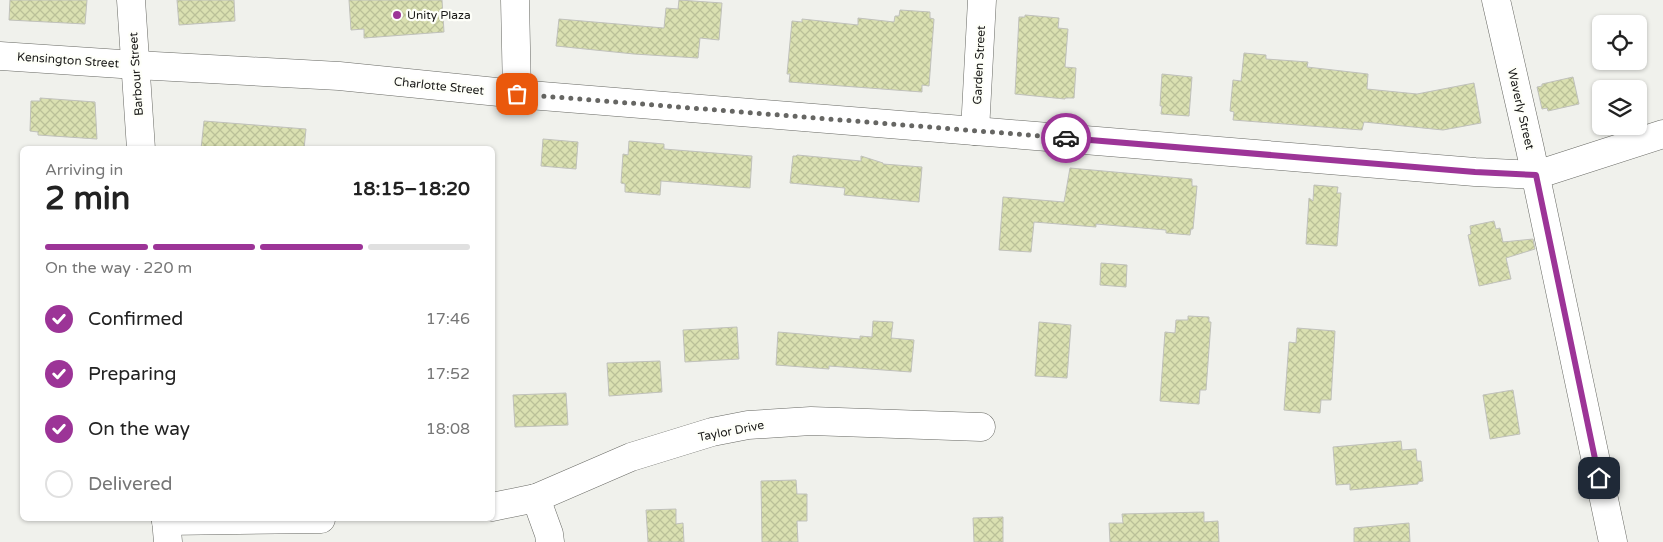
<!DOCTYPE html>
<html lang="en">
<head>
<meta charset="utf-8">
<style>
  :root { --surface:#fff; --page:#f6f6f6; --text:#222; --muted:#767676; --line:#e0e0e0; --accent:#9c3497 }
  body { margin:0; font-family:"Varela Round",sans-serif; background:var(--page); color:var(--text); height:100vh; display:flex; flex-direction:column; font-size:19px; white-space:nowrap }
  * { box-sizing:border-box; margin:0 }
  p { font-size:16px; color:var(--muted) }
  .icon { flex:none; width:28px; height:28px; fill:none; stroke:currentColor; stroke-width:2; stroke-linecap:round; stroke-linejoin:round }
  .map { position:relative; flex:1; overflow:hidden }
  .panel { position:absolute; left:20px; top:146px; width:475px; height:375px; display:flex; flex-direction:column; background:var(--surface); border-radius:8px; box-shadow:0 1px 4px #0004 }
  .panel>* { flex:none }
  .fabs { position:absolute; left:1592px; top:15px; display:grid; gap:10px }
  .fabs a { display:grid; place-items:center; width:55px; height:55px; border-radius:8px; background:var(--surface); box-shadow:0 1px 4px #0004; font-size:25px }
  .pin { position:absolute; display:grid; place-items:center; width:42px; height:42px; color:#fff; margin:-21px; border-radius:10px; box-shadow:0 2px 8px #0006 }
  .courier { position:absolute; display:grid; place-items:center; width:50px; height:50px; margin:-25px; border:4px solid #9c3497; border-radius:50%; background:#fff; color:#222; box-shadow:0 1px 6px #0007 }
  .overview em { font-style:normal; font-weight:700 }
  .overview div { display:flex; flex-direction:column-reverse }
  .overview { display:flex; align-items:center; justify-content:space-between; height:85px; padding:0 25px }
  h1 { font-size:32px; font-weight:700; line-height:38px }
  .bar { display:grid; grid-template-columns:repeat(4,1fr); gap:8px 5px; align-content:center; height:60px; padding:0 25px }
  .bar i { height:6px; border-radius:4px; background:var(--line) }
  .bar .on { background:var(--accent) }
  .bar p { grid-column:span 4 }
  ol { padding:0 25px; list-style:none }
  li { display:flex; align-items:center; gap:15px; height:55px }
  li p { margin-inline-start:auto }
  li .icon { padding:5px; border-radius:50%; background:var(--accent); color:#fff; stroke-width:4 }
  li:last-child { color:var(--muted) }
  li i { width:28px; height:28px; border:2px solid var(--line); border-radius:50% }
  .map>svg:first-child { display:block }
  .building { fill:url(#building-cross-hatch); stroke:#c0c1bb }
  .lines { fill:none; stroke-linecap:round; stroke-linejoin:round }
  .street-casing { stroke:#686964; stroke-width:29 }
  .secondary-casing { stroke:#686964; stroke-width:29 }
  .street { stroke:#fff; stroke-width:28 }
  .secondary { stroke:#fff; stroke-width:28 }
  .done { stroke:#666663; stroke-width:5; stroke-dasharray:0 9 }
  .route { stroke:#9c3497; stroke-width:6 }
  .poi-dot { fill:#9c3497; stroke:#fefff9; stroke-width:2 }
  .labels { text-anchor:middle; dominant-baseline:central; stroke-width:4.5; stroke-linejoin:round; paint-order:stroke }
  .poi-label { font-size:12px; fill:#1b1b19; stroke:#fefff9; text-anchor:start }
  .street-label { font-size:12px; fill:#1b1b19; stroke:#fefff9 }
</style>
</head>
<body>
<div class="map">
<svg width="1663" height="542" viewBox="0 0 1663 542">
  <defs>
    <pattern id="building-cross-hatch" width="8" height="8" patternUnits="userSpaceOnUse" patternTransform="scale(1.25)"><rect width="8" height="8" fill="#dae0b1"/><path d="M0 0l8 8M0 8l8-8" fill="none" stroke="#bac098"/></pattern>
  </defs>
  <rect width="100%" height="100%" fill="#f0f1ec"/>
  <g class="building">
    <polygon points="10,0 87,0 85,24 9,20"/>
    <polygon points="177,0 234,0 235,21 179,25"/>
    <polygon points="349,0 442,0 444,32 364,38 364,29 351,30"/>
    <polygon points="679,0 722,3 719,40 700,38 698,58 634,54 556,46 559,19 664,28 666,8 678,9"/>
    <polygon points="900,10 930,12 930,18 934,19 929,86 922,85 922,92 789,82 790,74 787,74 792,21 802,22 802,19 858,25 858,18 894,22 895,16 899,16"/>
    <polygon points="1025,15 1059,18 1058,28 1068,29 1065,67 1076,68 1074,98 1065,98 1065,99 1015,94 1019,17 1025,17"/>
    <polygon points="1244,53 1266,55 1266,59 1308,62 1307,67 1368,74 1367,89 1417,94 1474,83 1481,123 1443,130 1364,122 1362,130 1233,120 1234,112 1230,111 1233,80 1241,81"/>
    <polygon points="1162,74 1192,77 1189,116 1161,114 1162,106 1160,106"/>
    <polygon points="1573,77 1579,104 1548,111 1547,108 1542,109 1537,87 1542,86 1542,84"/>
    <polygon points="40,98 95,102 97,139 38,135 38,132 30,131 31,101 40,101"/>
    <polygon points="204,121 306,129 304,149 201,149"/>
    <polygon points="543,139 578,142 576,169 541,166"/>
    <polygon points="629,141 664,144 664,149 752,156 750,188 661,181 660,195 625,192 625,184 621,183 623,154 628,155"/>
    <polygon points="797,155 861,161 861,156 883,163 883,164 922,167 919,202 844,195 845,188 790,183 793,156 796,156"/>
    <polygon points="1070,168 1192,179 1192,186 1197,186 1193,229 1191,229 1190,235 1166,233 1166,230 1096,224 1096,227 1034,222 1031,252 999,250 1003,197 1064,202"/>
    <polygon points="1314,185 1338,187 1337,193 1341,193 1337,246 1306,244 1309,198 1313,201"/>
    <polygon points="1494,221 1496,229 1500,228 1503,242 1533,239 1535,249 1506,258 1511,279 1479,286 1468,235 1471,234 1470,226"/>
    <polygon points="1101,263 1127,265 1126,287 1100,285"/>
    <polygon points="1188,316 1209,317 1209,322 1211,322 1206,390 1200,390 1199,404 1160,401 1165,332 1175,333 1176,320 1188,320"/>
    <polygon points="873,321 893,322 891,338 914,340 911,372 829,366 829,369 776,365 778,332 860,339 860,336 872,337"/>
    <polygon points="1039,322 1071,325 1067,378 1035,376"/>
    <polygon points="737,327 739,359 685,362 683,330"/>
    <polygon points="1297,328 1335,331 1331,400 1321,400 1320,413 1284,410 1289,342 1296,343"/>
    <polygon points="660,361 662,392 609,396 607,363"/>
    <polygon points="1513,390 1520,434 1490,439 1483,395"/>
    <polygon points="566,393 568,425 515,427 513,395"/>
    <polygon points="1401,441 1402,450 1416,449 1417,461 1421,461 1423,481 1418,482 1418,484 1350,490 1350,484 1336,485 1333,447"/>
    <polygon points="796,480 797,494 807,494 807,521 797,521 798,542 762,542 761,481"/>
    <polygon points="676,509 676,524 683,523 684,542 648,542 646,510"/>
    <polygon points="1204,512 1204,522 1218,521 1219,542 1110,542 1109,523 1123,523 1122,514"/>
    <polygon points="1003,517 1003,542 974,542 973,518"/>
    <polygon points="1409,523 1410,542 1354,542 1354,528"/>
  </g>
  <g class="lines">
    <g class="street-casing">
      <g id="street">
        <polyline points="515,0 517,94"/>
        <polyline points="1496,0 1530,149 1613,542"/>
        <polyline points="0,56 136,65"/>
        <polyline points="975,131 1475,172 1536,175 1663,134"/>
        <polyline points="536,498 549,534 550,542"/>
        <polyline points="492,507 536,498 631,457 712,432 748,425 811,421 981,427"/>
        <polyline points="166,521 321,519"/>
      </g>
    </g>
    <g class="secondary-casing">
      <g id="secondary">
        <polyline points="131,0 141,149"/>
        <polyline points="136,65 339,76 517,94 975,131 982,0"/>
        <polyline points="166,519 168,542"/>
      </g>
    </g>
    <use href="#street" class="street"/>
    <use href="#secondary" class="secondary"/>
  </g>
  <g class="lines">
    <polyline class="done" points="517,94 1066,138"/>
    <polyline class="route" points="1066,138 1475,172 1536,175 1599,478"/>
  </g>
  <circle class="poi-dot" cx="397" cy="15" r="5"/>
  <g class="labels">
    <g class="poi-label">
      <text x="407" y="15">Unity Plaza</text>
    </g>
    <g class="street-label">
      <text transform="translate(68 60) rotate(4)">Kensington Street</text>
      <text transform="translate(979 65) rotate(-87)">Garden Street</text>
      <text transform="translate(136 74) rotate(-94)">Barbour Street</text>
      <text transform="translate(439 86) rotate(6)">Charlotte Street</text>
      <text transform="translate(1521 109) rotate(77)">Waverly Street</text>
      <text transform="translate(731 431) rotate(-11)">Taylor Drive</text>
    </g>
  </g>
</svg>
<div class="fabs">
<a><svg class="icon" aria-label="locate" viewBox="0 0 24 24"><circle cx="12" cy="12" r="6"/><path d="M12 2v4M12 18v4M2 12h4M18 12h4"/></svg></a>
<a><svg class="icon" aria-label="layers" viewBox="0 0 24 24"><path d="M12 4l9 5-9 5-9-5zM3 14l9 5 9-5"/></svg></a>
</div>
<div class="pin" style="left:517px;top:94px;background:#ea580c"><svg class="icon" aria-label="bag" viewBox="0 0 24 24"><path d="M5 8h14l-1 12H6zM9 8a3 3 0 0 1 6 0"/></svg></div>
<div class="pin" style="left:1599px;top:478px;background:#1f2937"><svg class="icon" aria-label="home" viewBox="0 0 24 24"><path d="M3 11l9-7 9 7M6 9v11h12V9"/></svg></div>
<div class="courier" style="left:1066px;top:138px"><svg class="icon" aria-label="car" viewBox="0 0 24 24"><path d="M5 17H2v-5l4-1 3-4h7l3 4 3 1v5h-3M9 17h6M6 11h13"/><circle cx="7" cy="17" r="2"/><circle cx="17" cy="17" r="2"/></svg></div>
<section class="panel">
<div class="overview"><div><h1>2 min</h1><p>Arriving in</p></div><em>18:15–18:20</em></div>
<div class="bar"><i class="on"></i><i class="on"></i><i class="on"></i><i></i><p>On the way · 220 m</p></div>
<ol>
<li><svg class="icon" aria-label="check" viewBox="0 0 24 24"><path d="M5 12l5 5 9-10"/></svg>Confirmed<p>17:46</p></li>
<li><svg class="icon" aria-label="check" viewBox="0 0 24 24"><path d="M5 12l5 5 9-10"/></svg>Preparing<p>17:52</p></li>
<li><svg class="icon" aria-label="check" viewBox="0 0 24 24"><path d="M5 12l5 5 9-10"/></svg>On the way<p>18:08</p></li>
<li><i></i>Delivered</li>
</ol>
</section>
</div>
</body>
</html>
